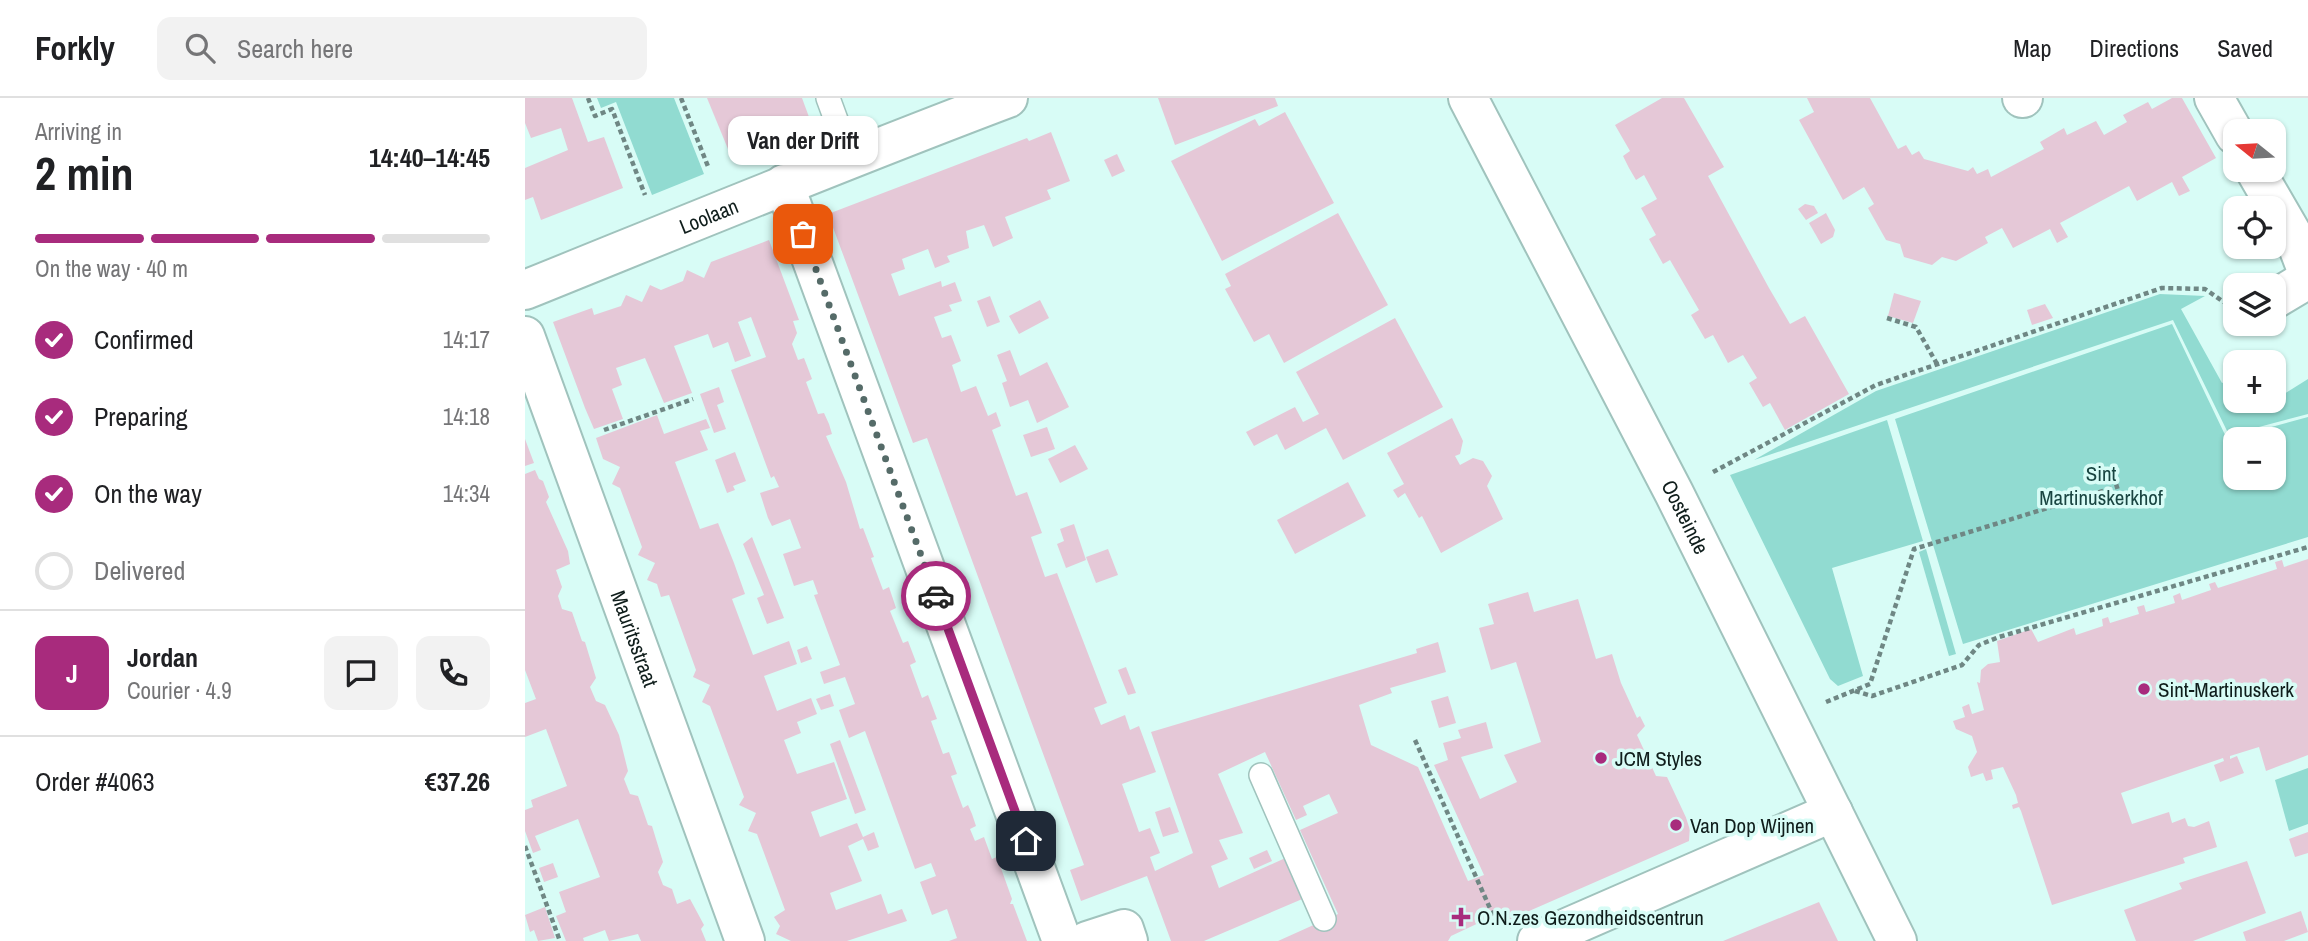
<!DOCTYPE html>
<html lang="en">
<head>
<meta charset="utf-8">
<style>
  :root { --surface:#fff; --page:#f2f2f2; --text:#202124; --muted:#757577; --line:#e0e0e0; --accent:#a82b7d }
  body { margin:0; font-family:"Archivo Narrow",sans-serif; background:var(--page); color:var(--text); height:100vh; display:flex; flex-direction:column; font-size:26px; white-space:nowrap }
  * { box-sizing:border-box; margin:0 }
  p { font-size:23px; color:var(--muted) }
  .icon { flex:none; width:38px; height:38px; fill:none; stroke:currentColor; stroke-width:2; stroke-linecap:round; stroke-linejoin:round }
  .map { position:relative; flex:1; overflow:hidden }
  .sheet { display:flex; flex-direction:column; background:var(--surface); width:525px }
  .sheet>* { flex:none }
  .needle { width:46px; rotate:288deg }
  .tools { position:absolute; left:1698px; top:21px; display:grid; gap:14px }
  .tools a { display:grid; place-items:center; width:63px; height:63px; border-radius:14px; background:var(--surface); box-shadow:0 2px 5px #0004; font-size:35px }
  .pin { position:absolute; display:grid; place-items:center; width:60px; height:60px; color:#fff; margin:-30px; border-radius:14px; box-shadow:0 4px 10px #0006 }
  .courier { position:absolute; display:grid; place-items:center; width:70px; height:70px; margin:-35px; border:5px solid #a82b7d; border-radius:50%; background:#fff; color:#222; box-shadow:0 2px 9px #0007 }
  .bubble { position:absolute; height:49px; border-radius:14px; background:var(--surface); box-shadow:0 2px 5px #0004; font-size:23px; font-weight:800; line-height:49px; text-align:center }
  .headline em { font-style:normal; font-weight:800 }
  .headline div { display:flex; flex-direction:column-reverse }
  .headline { display:flex; align-items:center; justify-content:space-between; height:119px; padding:0 35px }
  h1 { font-size:46px; font-weight:800; line-height:52px }
  .bar { display:grid; grid-template-columns:repeat(4,1fr); gap:10px 7px; align-content:center; height:84px; padding:0 35px }
  .bar i { height:9px; border-radius:5px; background:var(--line) }
  .bar .on { background:var(--accent) }
  .bar p { grid-column:span 4 }
  .line { display:flex; align-items:center; gap:18px; padding:0 35px; border-top:2px solid var(--line) }
  .line div { flex:1 }
  .round { display:grid; place-items:center; flex:none; width:74px; height:74px; border-radius:14px; background:var(--page) }
  ol { padding:0 35px; list-style:none }
  li { display:flex; align-items:center; gap:21px; height:77px }
  li p { margin-inline-start:auto }
  li .icon { padding:7px; border-radius:50%; background:var(--accent); color:#fff; stroke-width:4 }
  li:last-child { color:var(--muted) }
  li i { width:38px; height:38px; border:4px solid var(--line); border-radius:50% }
  header { display:flex; align-items:center; gap:42px; box-sizing:border-box; height:98px; padding:0 35px; background:var(--surface); border-bottom:2px solid var(--line) }
  header strong { font-size:33px }
  nav { display:flex; gap:38px; margin-inline-start:auto; font-size:24px }
  .search { width:490px; height:63px; background:var(--page); display:flex; align-items:center; gap:18px; box-sizing:border-box; padding:0 24px; border-radius:14px; color:var(--muted); font-size:26px }
  main { display:flex; flex:1; min-height:0 }
  .map>svg:first-child { display:block }
  .green { fill:#91dbd1; fill-rule:evenodd }
  .building { fill:#e5c8d7 }
  .lines { fill:none; stroke-linecap:round; stroke-linejoin:round }
  .service-casing { stroke:#a0c3bd; stroke-width:26 }
  .minor-casing { stroke:#a0c3bd; stroke-width:42 }
  .path { stroke:#6f8784; stroke-width:4.5; stroke-dasharray:5 3.5; stroke-linecap:butt }
  .service { stroke:#fff; stroke-width:23 }
  .minor { stroke:#fff; stroke-width:38 }
  .done { stroke:#556b68; stroke-width:7; stroke-dasharray:0 12.6 }
  .route { stroke:#a82b7d; stroke-width:9 }
  .poi-dot { fill:#a82b7d; stroke:#d8fcf6; stroke-width:2.5 }
  .labels { text-anchor:middle; dominant-baseline:central; stroke-width:7; stroke-linejoin:round; paint-order:stroke }
  .street-label { font-size:21px; fill:#0f1d1b; stroke:#d8fcf6 }
  .park-label { font-size:21px; fill:#194541; stroke:#d8fcf6 }
  .poi-label { font-size:21px; fill:#0f1d1b; stroke:#d8fcf6; text-anchor:start }
</style>
</head>
<body>
<header>
<strong>Forkly</strong>
<div class="search"><svg class="icon" aria-label="search" viewBox="0 0 24 24"><circle cx="10" cy="10" r="6"/><path d="M15 15l6 6"/></svg>Search here</div>
<nav><a>Map</a><a>Directions</a><a>Saved</a></nav>
</header>
<main>
<section class="sheet">
<div class="headline"><div><h1>2 min</h1><p>Arriving in</p></div><em>14:40–14:45</em></div>
<div class="bar"><i class="on"></i><i class="on"></i><i class="on"></i><i></i><p>On the way · 40 m</p></div>
<ol>
<li><svg class="icon" aria-label="check" viewBox="0 0 24 24"><path d="M5 12l5 5 9-10"/></svg>Confirmed<p>14:17</p></li>
<li><svg class="icon" aria-label="check" viewBox="0 0 24 24"><path d="M5 12l5 5 9-10"/></svg>Preparing<p>14:18</p></li>
<li><svg class="icon" aria-label="check" viewBox="0 0 24 24"><path d="M5 12l5 5 9-10"/></svg>On the way<p>14:34</p></li>
<li><i></i>Delivered</li>
</ol>
<div class="line" style="height:126px"><b class="round" style="background:var(--accent);color:#fff">J</b><div><b>Jordan</b><p>Courier · 4.9</p></div><a class="round"><svg class="icon" aria-label="chat" viewBox="0 0 24 24"><path d="M4 5h16v11H9l-5 4z"/></svg></a><a class="round"><svg class="icon" aria-label="phone" viewBox="0 0 24 24"><path d="M5 4h4l2 5-3 2q2 4 5 5l2-3 5 2v4C11 20 4 13 5 4z"/></svg></a></div>
<div class="line" style="height:91px"><div>Order #4063</div><b>€37.26</b></div>
</section>
<div class="map">
<svg width="1783" height="843" viewBox="0 0 1783 843">
  <rect width="100%" height="100%" fill="#d8fcf6"/>
  <g class="green">
    <polygon points="72,0 149,0 179,76 127,97 91,4 76,10"/>
    <polygon points="1635,196 1680,198 1656,211 1697,285 1710,279 1710,303 1748,303 1783,281 1783,316 1704,337 1648,222 1229,362 1351,293"/>
    <path d="M 1647,226 L 1702,341 L 1783,319 L 1783,439 L 1438,546 L 1370,321 ZM 1710,341 L 1748,341 L 1748,380 L 1710,380 Z"/>
    <polygon points="1362,322 1398,443 1307,470 1338,578 1313,588 1305,581 1205,377"/>
    <polygon points="1401,451 1431,556 1424,558 1394,454"/>
    <polygon points="1783,670 1783,726 1764,733 1750,682"/>
  </g>
  <g class="building">
    <polygon points="0,0 47,0 63,44 79,39 98,90 16,122 8,99 0,102 0,70 43,52 36,30 6,40 0,25"/>
    <polygon points="182,0 277,0 284,19 203,51"/>
    <polygon points="633,0 750,0 753,8 650,47"/>
    <polygon points="1137,0 1159,0 1199,69 1183,78 1244,190 1265,226 1280,218 1324,296 1260,332 1245,305 1238,309 1224,285 1232,280 1218,257 1203,265 1188,237 1180,241 1166,217 1174,212 1145,162 1138,166 1124,141 1131,137 1116,110 1132,101 1119,77 1111,82 1104,70 1098,58 1105,53 1090,27"/>
    <polygon points="1282,0 1345,0 1373,51 1381,47 1387,57 1394,53 1399,61 1443,73 1448,69 1452,76 1463,71 1466,79 1519,51 1515,44 1539,30 1542,37 1571,23 1579,37 1602,24 1598,17 1623,4 1627,11 1647,0 1657,0 1691,60 1657,79 1665,93 1654,98 1647,84 1612,103 1604,88 1535,125 1543,139 1532,145 1525,131 1488,150 1477,130 1460,139 1463,145 1431,163 1417,159 1407,167 1379,159 1375,146 1361,142 1343,110 1349,106 1339,89 1318,102 1274,22 1289,14"/>
    <polygon points="760,14 809,105 697,163 646,63 730,21 734,28"/>
    <polygon points="526,34 545,83 522,92 526,101 480,119 488,140 468,149 459,127 441,133 444,150 422,158 425,164 410,170 403,151 377,161 380,171 366,176 374,198 416,183 417,189 430,184 437,203 424,207 427,213 409,219 417,240 426,237 436,263 427,267 436,294 451,288 463,318 471,314 476,328 467,332 491,398 502,394 517,435 506,439 520,479 532,475 582,605 569,610 576,627 600,617 605,632 614,628 631,674 597,686 614,734 625,730 635,755 625,759 630,773 668,755 626,634 892,555 891,551 913,544 921,574 865,590 867,595 834,607 846,647 893,669 943,783 959,777 909,667 923,662 918,645 936,640 933,632 961,624 968,650 936,659 955,701 992,684 979,657 1016,644 991,564 966,572 954,530 969,526 963,506 1003,494 1009,514 1053,501 1071,561 1087,556 1096,585 1112,620 1115,618 1120,628 1112,637 1131,678 1142,679 1165,728 1164,743 979,824 975,815 926,838 923,843 753,843 813,816 775,732 813,715 804,696 778,708 782,717 771,722 740,654 693,676 718,735 694,742 703,761 686,768 694,790 767,757 782,799 679,843 646,843 622,778 556,803 545,772 559,767 402,340 388,345 303,116 502,40 504,43"/>
    <polygon points="592,56 600,73 587,79 579,62"/>
    <polygon points="1280,106 1289,108 1293,115 1281,122 1273,111"/>
    <polygon points="813,115 863,207 759,265 744,236 729,244 700,191 706,188 700,176"/>
    <polygon points="1301,115 1310,132 1308,139 1296,146 1284,125"/>
    <polygon points="244,142 274,222 268,223 272,235 267,246 273,262 279,260 284,273 287,281 281,284 293,316 299,315 304,326 307,336 301,338 321,384 335,431 338,430 349,459 346,460 358,492 364,489 371,510 365,513 378,545 383,543 391,564 385,567 397,600 403,597 412,621 406,623 418,656 424,654 432,676 426,678 438,710 443,707 447,716 451,728 445,731 450,743 459,739 467,761 472,759 487,801 485,806 488,806 502,843 424,843 432,840 422,811 407,817 395,784 411,778 406,765 390,771 340,633 324,640 314,612 330,606 320,579 299,586 295,574 315,567 289,497 293,496 288,482 269,488 258,456 276,450 265,421 247,428 243,420 235,395 254,389 249,378 246,380 206,272 241,259 226,219 213,224 226,258 210,264 203,244 188,250 183,236 149,248 167,295 139,305 120,260 91,270 97,287 87,291 98,321 69,331 60,310 28,224 67,210 69,217 96,208 101,197 117,204 125,187 136,192 158,183 162,172 179,180 186,164"/>
    <polygon points="1369,195 1396,203 1388,225 1363,218"/>
    <polygon points="465,198 475,224 462,229 452,203"/>
    <polygon points="515,202 524,220 494,236 484,218"/>
    <polygon points="1520,206 1528,220 1507,227 1502,212"/>
    <polygon points="870,220 918,309 818,362 801,330 760,352 752,336 729,348 721,334 770,309 778,324 794,316 771,274"/>
    <polygon points="485,252 495,278 522,264 544,309 512,325 503,302 485,309 477,285 482,283 472,257"/>
    <polygon points="194,289 199,304 192,307 201,331 189,335 175,296"/>
    <polygon points="132,317 139,336 181,321 185,330 175,333 183,352 150,364 175,431 193,425 209,465 220,496 207,501 228,557 264,543 272,566 239,578 252,613 286,600 292,616 272,624 276,635 259,642 272,676 309,664 322,701 286,714 295,739 332,725 338,739 349,734 354,749 343,753 338,741 323,748 337,783 305,795 311,812 356,796 363,816 377,811 382,823 322,843 266,843 251,836 255,828 249,819 260,812 232,736 223,733 231,715 214,707 219,699 185,608 177,604 185,587 168,579 171,572 144,497 136,499 132,486 122,482 130,465 113,457 117,449 95,390 87,386 95,369 78,361 71,340"/>
    <polygon points="927,320 938,343 935,356 930,358 935,367 948,360 958,363 967,378 962,388 978,421 916,455 897,418 894,420 880,395 873,400 868,392 879,386 862,355"/>
    <polygon points="522,329 530,351 506,359 498,337"/>
    <polygon points="0,341 9,365 0,368"/>
    <polygon points="550,347 563,371 535,385 523,361"/>
    <polygon points="210,354 221,383 208,388 210,392 202,395 190,362"/>
    <polygon points="10,372 14,381 18,383 24,399 21,404 43,453 45,466 31,472 37,489 33,498 37,511 47,514 57,543 60,544 71,580 65,589 71,603 80,607 94,637 103,673 99,681 105,696 113,698 123,727 127,728 138,764 133,774 138,787 147,791 152,806 165,801 179,827 176,831 181,843 116,843 113,836 84,843 80,832 58,840 59,843 41,843 31,818 41,814 34,794 75,779 59,737 53,721 10,738 16,752 8,755 0,733 0,712 8,709 6,702 42,688 21,631 0,639 0,605 11,601 0,572 0,376"/>
    <polygon points="823,384 841,418 770,456 752,422"/>
    <polygon points="549,426 561,462 541,470 532,446 539,443 535,431"/>
    <polygon points="227,439 259,520 242,526 232,500 239,497 218,446"/>
    <polygon points="583,451 593,477 571,485 561,459"/>
    <polygon points="1783,461 1783,657 1741,673 1734,649 1705,658 1705,661 1712,658 1719,675 1695,684 1689,667 1699,663 1698,660 1596,695 1607,726 1644,714 1647,725 1660,720 1663,728 1669,729 1684,723 1692,749 1658,760 1660,765 1527,807 1496,713 1494,709 1488,711 1487,707 1493,705 1491,697 1478,669 1466,672 1468,681 1461,683 1458,675 1446,679 1443,669 1452,654 1447,638 1431,631 1428,623 1440,619 1437,609 1444,606 1447,616 1459,612 1452,584 1455,585 1456,572 1463,566 1475,564 1472,543 1506,531 1513,544 1549,530 1551,537 1578,528 1577,521 1583,519 1585,525 1614,516 1612,509 1619,507 1621,514 1650,505 1648,498 1655,495 1657,502 1686,492 1684,486 1690,484 1693,490 1752,471 1750,464 1757,462 1759,469"/>
    <polygon points="282,548 287,561 276,565 272,552"/>
    <polygon points="601,569 611,595 603,597 593,572"/>
    <polygon points="305,596 309,608 296,612 291,601"/>
    <polygon points="923,598 931,625 914,630 906,603"/>
    <polygon points="315,642 341,712 330,716 305,646"/>
    <polygon points="645,709 654,734 638,739 630,714"/>
    <polygon points="1783,734 1783,755 1770,759 1764,741"/>
    <polygon points="742,752 747,763 729,771 724,760"/>
    <polygon points="1722,763 1741,815 1668,843 1611,843 1599,812 1657,791 1654,785"/>
    <polygon points="28,765 33,779 19,784 14,770"/>
    <polygon points="1294,804 1313,843 1198,843"/>
    <polygon points="20,809 30,840 13,843 9,832 5,834 0,817"/>
    <polygon points="1776,813 1783,834 1759,843 1721,843 1718,834"/>
  </g>
  <g class="lines">
    <g class="service-casing">
      <g id="service">
        <polyline points="303,0 325,60"/>
        <polyline points="736,677 799,821"/>
      </g>
    </g>
    <g class="minor-casing">
      <g id="minor">
        <path id="s1" d="M 943,0 L 1149,395 L 1372,843"/>
        <polyline points="1497,0 1498,0"/>
        <polyline points="1689,0 1710,37"/>
        <polyline points="1730,72 1770,141 1783,175"/>
        <polyline points="259,86 537,843"/>
        <path id="s2" d="M 0,192 C 161,127 321,61 483,0"/>
        <polyline points="1748,202 1783,181"/>
        <path id="s3" d="M 0,238 L 220,843"/>
        <polyline points="562,843 599,831 603,843"/>
        <polyline points="1012,843 1308,714"/>
      </g>
    </g>
    <g class="path">
      <polyline points="63,0 70,18 87,11 120,97"/>
      <polyline points="156,0 184,71"/>
      <polyline points="1362,220 1391,229 1412,266"/>
      <polyline points="79,332 168,301"/>
      <polyline points="1188,374 1351,287 1637,190 1680,191 1703,207"/>
      <polyline points="1330,593 1347,598 1437,567 1454,547 1474,539 1783,449"/>
      <polyline points="1301,604 1345,586 1389,451 1594,388"/>
      <polyline points="890,642 972,826"/>
      <polyline points="0,748 35,843"/>
    </g>
    <use href="#service" class="service"/>
    <use href="#minor" class="minor"/>
  </g>
  <g class="lines">
    <polyline class="done" points="278,136 411,498"/>
    <polyline class="route" points="411,498 501,743"/>
  </g>
  <g class="poi-dot">
    <circle cx="1619" cy="591" r="7"/>
    <circle cx="1076" cy="660" r="7"/>
    <circle cx="1151" cy="727" r="7"/>
    <path d="M932.5 808.5h7v7h7v7h-7v7h-7v-7h-7v-7h7z"/>
  </g>
  <g class="labels">
    <g class="street-label">
      <text stroke="none"><textPath href="#s2" startOffset="198">Loolaan</textPath></text>
      <text stroke="none"><textPath href="#s1" startOffset="472">Oosteinde</textPath></text>
      <text stroke="none"><textPath href="#s3" startOffset="322">Mauritsstraat</textPath></text>
    </g>
    <g class="park-label">
      <text x="1576" y="375">Sint<tspan x="1576" dy="24">Martinuskerkhof</tspan></text>
    </g>
    <g class="poi-label">
      <text x="1633" y="591">Sint-Martinuskerk</text>
      <text x="1090" y="660">JCM Styles</text>
      <text x="1165" y="727">Van Dop Wijnen</text>
      <text x="952" y="819">O.N.zes Gezondheidscentrun</text>
    </g>
  </g>
</svg>
<div class="tools">
<a><svg class="needle" viewBox="-14 -14 28 28"><path d="M0-13l5 13h-10z" fill="#e53935"/><path d="M0 13l5-13h-10z" fill="#757577"/></svg></a>
<a><svg class="icon" aria-label="locate" viewBox="0 0 24 24"><circle cx="12" cy="12" r="6"/><path d="M12 2v4M12 18v4M2 12h4M18 12h4"/></svg></a>
<a><svg class="icon" aria-label="layers" viewBox="0 0 24 24"><path d="M12 4l9 5-9 5-9-5zM3 14l9 5 9-5"/></svg></a>
<a>+</a>
<a>−</a>
</div>
<div class="pin" style="left:278px;top:136px;background:#ea580c"><svg class="icon" aria-label="bag" viewBox="0 0 24 24"><path d="M5 8h14l-1 12H6zM9 8a3 3 0 0 1 6 0"/></svg></div>
<div class="pin" style="left:501px;top:743px;background:#1f2937"><svg class="icon" aria-label="home" viewBox="0 0 24 24"><path d="M3 11l9-7 9 7M6 9v11h12V9"/></svg></div>
<div class="courier" style="left:411px;top:498px"><svg class="icon" aria-label="car" viewBox="0 0 24 24"><path d="M5 17H2v-5l4-1 3-4h7l3 4 3 1v5h-3M9 17h6M6 11h13"/><circle cx="7" cy="17" r="2"/><circle cx="17" cy="17" r="2"/></svg></div>
<div class="bubble" style="left:203px;top:18px;width:150px">Van der Drift</div>
</div>
</main>
</body>
</html>
